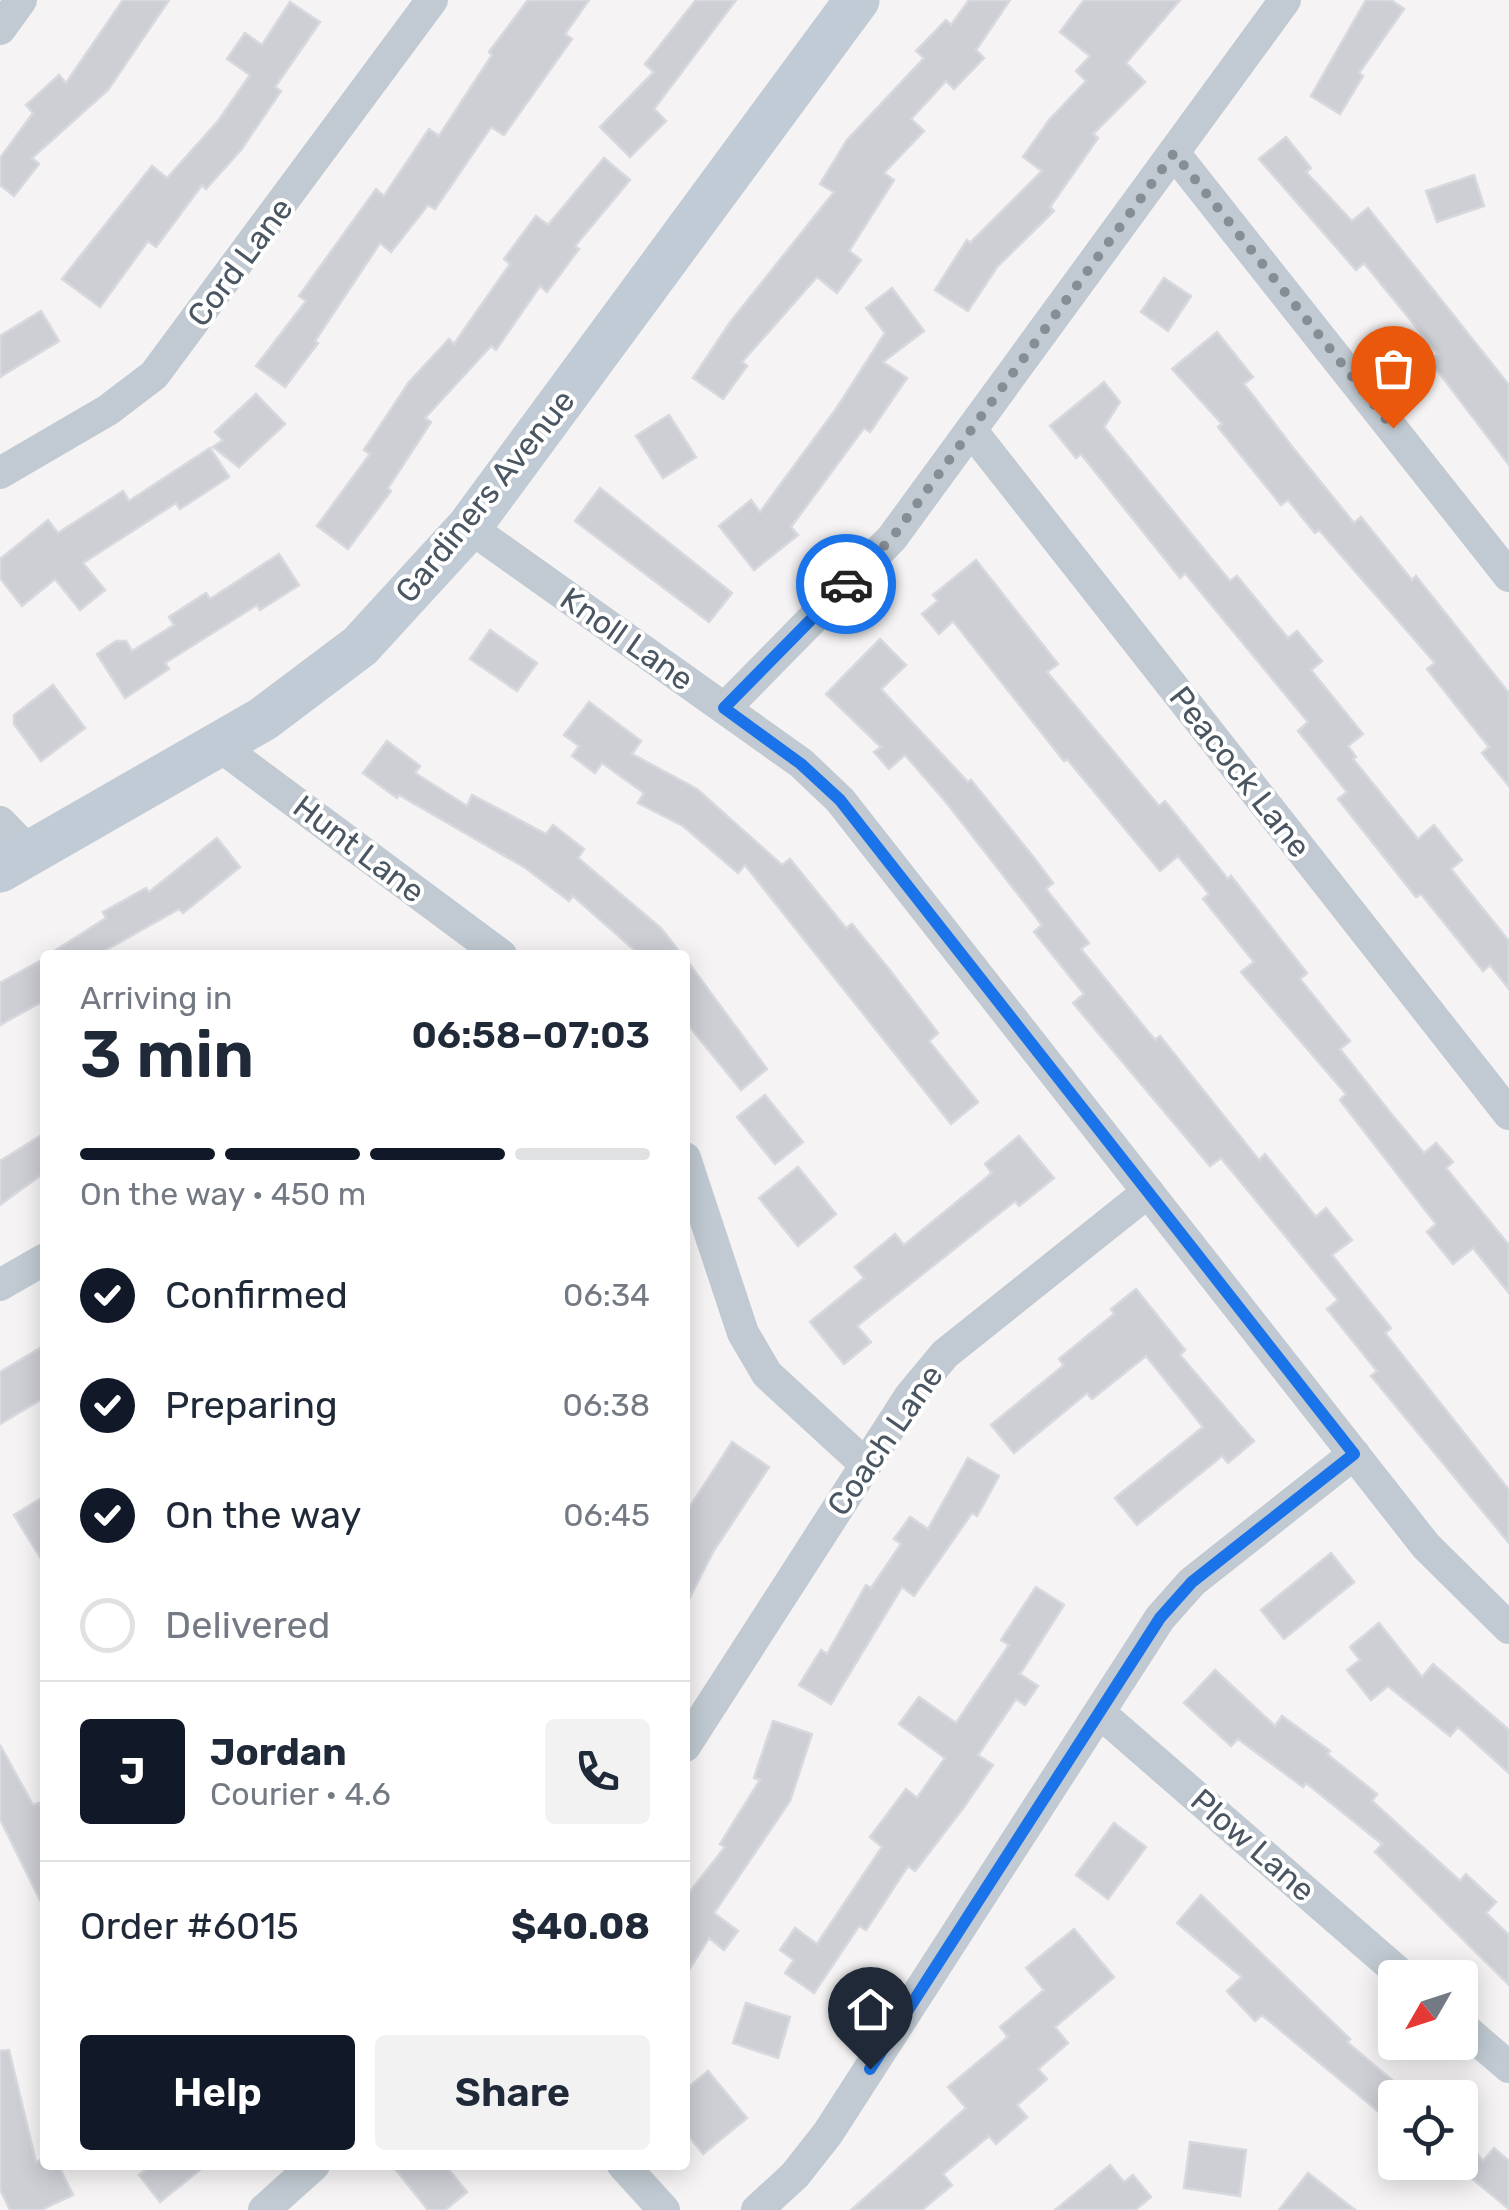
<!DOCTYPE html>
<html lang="en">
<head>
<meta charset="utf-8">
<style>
  :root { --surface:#fff; --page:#f2f2f3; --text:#1f2937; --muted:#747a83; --line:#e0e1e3; --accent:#111827 }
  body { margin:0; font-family:Rubik,sans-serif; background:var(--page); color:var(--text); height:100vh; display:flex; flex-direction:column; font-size:38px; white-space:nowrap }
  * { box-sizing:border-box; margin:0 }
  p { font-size:32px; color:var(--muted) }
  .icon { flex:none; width:55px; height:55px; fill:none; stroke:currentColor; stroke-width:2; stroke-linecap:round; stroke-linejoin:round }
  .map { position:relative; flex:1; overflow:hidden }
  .details { position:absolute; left:40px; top:950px; width:650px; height:1220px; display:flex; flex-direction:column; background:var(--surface); border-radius:10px; box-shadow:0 5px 25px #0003 }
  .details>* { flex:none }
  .needle { width:65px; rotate:231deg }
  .buttons { position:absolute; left:1378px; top:1960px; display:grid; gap:20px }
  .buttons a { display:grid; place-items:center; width:100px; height:100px; border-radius:10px; background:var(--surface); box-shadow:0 5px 25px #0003; font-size:50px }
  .pin { position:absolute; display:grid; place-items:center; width:85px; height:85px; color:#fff; margin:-102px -42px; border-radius:50% 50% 50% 0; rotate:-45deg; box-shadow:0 0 10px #0007 }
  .pin .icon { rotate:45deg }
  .courier { position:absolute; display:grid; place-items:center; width:100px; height:100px; margin:-50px; border:8px solid #1a73e8; border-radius:50%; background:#fff; color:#222; box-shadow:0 2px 12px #0007 }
  .overview em { font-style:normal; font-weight:600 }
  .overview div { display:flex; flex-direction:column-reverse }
  .overview { display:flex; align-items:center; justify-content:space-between; height:170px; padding:0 40px }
  h1 { font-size:65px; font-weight:600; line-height:75px }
  .bar { display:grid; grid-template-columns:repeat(4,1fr); gap:15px 10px; align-content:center; height:120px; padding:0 40px }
  .bar i { height:12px; border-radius:8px; background:var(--line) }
  .bar .on { background:var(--accent) }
  .bar p { grid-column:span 4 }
  .line { display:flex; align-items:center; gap:25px; padding:0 40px; border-top:2px solid var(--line) }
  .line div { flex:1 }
  .round { display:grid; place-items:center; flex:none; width:105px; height:105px; border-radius:10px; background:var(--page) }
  ol { padding:0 40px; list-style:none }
  li { display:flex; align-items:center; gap:30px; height:110px }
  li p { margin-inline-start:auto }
  li .icon { padding:10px; border-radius:50%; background:var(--accent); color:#fff; stroke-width:4 }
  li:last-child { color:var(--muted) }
  li i { width:55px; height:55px; border:5px solid var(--line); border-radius:50% }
  .primary-button { display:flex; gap:20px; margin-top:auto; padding:20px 40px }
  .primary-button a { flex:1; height:115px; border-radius:10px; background:var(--accent); color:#fff; font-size:40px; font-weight:600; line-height:115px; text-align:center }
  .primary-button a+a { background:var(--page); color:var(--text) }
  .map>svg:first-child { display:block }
  .building { fill:#cdcfd5; stroke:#d7d9de; stroke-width:2.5 }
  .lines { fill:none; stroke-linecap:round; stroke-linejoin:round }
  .minor { stroke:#c1cad2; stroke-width:32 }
  .secondary { stroke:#c1cbd6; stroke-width:45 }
  .done { stroke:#868d94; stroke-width:10; stroke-dasharray:0 18 }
  .route { stroke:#1a73e8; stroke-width:12 }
  .labels { text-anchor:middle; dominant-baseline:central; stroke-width:8; stroke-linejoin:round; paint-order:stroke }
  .street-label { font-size:32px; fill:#4a5661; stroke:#fff }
</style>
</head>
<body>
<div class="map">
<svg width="1509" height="2210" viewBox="0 0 1509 2210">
  <rect width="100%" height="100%" fill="#f5f3f3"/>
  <g class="building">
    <polygon points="123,0 169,0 108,90 32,158 39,164 14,196 0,185 0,158 33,113 26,105 59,75 66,83"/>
    <polygon points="528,0 589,0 565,34 572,39 504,135 491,127 435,209 428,205 391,252 380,243 315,341 318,343 285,387 256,366 306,301 299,296 376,189 384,196 429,129 439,136 492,55 489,52"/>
    <polygon points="696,0 736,0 654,109 666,121 630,157 600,127 654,72 645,64"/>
    <polygon points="969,0 1010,0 976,50 984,58 954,89 946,81 911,119 924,131 884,173 894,180 849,251 861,260 837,293 817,277 742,362 747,366 723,399 693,378 731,321 834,192 820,184 847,140 924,58 916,51 946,20 951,25"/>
    <polygon points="1084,0 1180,0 1126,63 1145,82 1093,134 1098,138 1050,207 1054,211 997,267 968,311 935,290 967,240 970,243 1042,171 1023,157 1049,120 1086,81 1076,71 1090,56 1060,32"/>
    <polygon points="1366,0 1391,0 1404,9 1359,73 1363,76 1340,114 1311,96"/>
    <polygon points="290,2 320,22 275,87 281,91 241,150 206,189 202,185 156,247 148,241 100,307 62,279 152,166 167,178 218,121 250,75 227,59 245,33 262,45"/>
    <polygon points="1286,137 1311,168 1306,172 1352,221 1368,208 1509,385 1509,465 1430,361 1438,354 1364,263 1356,270 1259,159"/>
    <polygon points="604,158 630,180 575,246 579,249 547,292 540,286 496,350 491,346 425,418 431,422 388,488 391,491 348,549 317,526 370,454 364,450 409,382 449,339 454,344 510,264 504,259 536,216 548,225"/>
    <polygon points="1474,175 1484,206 1437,222 1426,191"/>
    <polygon points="1164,278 1191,296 1168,331 1141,312"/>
    <polygon points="892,288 924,331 883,362 907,378 870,432 864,428 791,527 798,535 754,570 719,526 751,500 760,512 836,409 885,333 866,308"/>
    <polygon points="41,311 59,341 0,377 0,336"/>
    <polygon points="1217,332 1253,377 1244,384 1294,449 1354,523 1361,517 1412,580 1416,576 1509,693 1509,786 1482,753 1489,747 1427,669 1435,663 1319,530 1315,533 1288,500 1281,505 1218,427 1222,424 1172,369"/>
    <polygon points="1104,382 1120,402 1104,427 1230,581 1237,576 1288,638 1297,631 1322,661 1311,670 1363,734 1348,746 1356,757 1353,759 1418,839 1434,825 1462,860 1451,869 1509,941 1509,989 1490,965 1483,971 1421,894 1416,897 1338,799 1347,792 1298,731 1308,722 1185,573 1180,578 1081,454 1076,458 1050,426"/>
    <polygon points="256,394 285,424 239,467 213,447 223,440 215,432"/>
    <polygon points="669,415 696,457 663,478 636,436"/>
    <polygon points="210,448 229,477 180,509 176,503 83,563 105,590 80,610 55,579 22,606 0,578 0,559 48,520 58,533 123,491 129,501"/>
    <polygon points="600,488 732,593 709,622 575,521"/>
    <polygon points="279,554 299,585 260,610 257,605 165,663 169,669 125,698 97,654 116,641 126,641 132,651 174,625 169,617 206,593 210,599"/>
    <polygon points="976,560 1058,664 1047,672 1159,806 1165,801 1228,879 1231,876 1307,973 1300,979 1350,1041 1340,1049 1389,1111 1424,1153 1436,1143 1453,1162 1446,1168 1509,1245 1509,1293 1473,1248 1453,1264 1427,1232 1436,1224 1340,1100 1346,1094 1241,972 1254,962 1203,899 1209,894 1178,856 1160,871 1067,759 1064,761 953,621 939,634 922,614 938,601 933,595"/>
    <polygon points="490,630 537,663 517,691 470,659"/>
    <polygon points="880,639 906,665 881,689 968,782 971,780 1035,859 1053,883 1046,889 1089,943 1081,949 1155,1040 1160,1036 1259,1160 1265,1154 1316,1217 1326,1208 1352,1240 1332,1255 1391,1328 1385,1333 1509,1490 1509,1543 1371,1376 1377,1371 1327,1309 1338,1300 1221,1158 1210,1166 1073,1003 1084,994 1034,932 1042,925 945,801 905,755 889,769 874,752 881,747 826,694"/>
    <polygon points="53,685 85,728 41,761 14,724 14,715"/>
    <polygon points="589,702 641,741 632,754 697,789 782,865 790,859 846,928 852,924 889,969 938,1033 929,1041 978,1102 951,1124 745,865 738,873 683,826 638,803 644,793 602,763 595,773 572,756 579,746 564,735"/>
    <polygon points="387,741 420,766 415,773 467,806 472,795 546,834 553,825 584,849 578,858 661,928 682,955 640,955 573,896 569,901 524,867 399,795 397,798 363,773"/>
    <polygon points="217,838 240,867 183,913 179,909 97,955 48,955 106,918 103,912 146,888 149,892"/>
    <polygon points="45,958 45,1000 0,1025 0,983"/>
    <polygon points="685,958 767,1069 741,1090 685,1021"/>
    <polygon points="765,1095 803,1142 775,1164 737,1117"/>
    <polygon points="45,1133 45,1172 0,1205 0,1161"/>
    <polygon points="1019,1136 1054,1178 1019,1206 1015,1201 857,1326 871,1342 844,1364 810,1322 864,1278 855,1267 895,1234 904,1245 992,1173 985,1164"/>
    <polygon points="798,1167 836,1214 798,1246 759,1198"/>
    <polygon points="1136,1289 1185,1350 1180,1355 1254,1441 1228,1463 1222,1456 1137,1525 1115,1498 1203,1427 1146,1356 1092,1399 1087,1393 1014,1453 991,1425 1064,1365 1059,1359 1114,1314 1111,1309"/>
    <polygon points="45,1345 45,1397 0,1424 0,1372"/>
    <polygon points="732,1442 769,1467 713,1552 685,1607 685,1514"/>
    <polygon points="968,1458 999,1476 977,1516 972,1513 914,1596 902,1587 831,1704 799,1685 821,1650 827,1654 866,1585 871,1588 901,1544 894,1539 910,1517 928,1529"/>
    <polygon points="45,1496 45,1565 14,1515"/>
    <polygon points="1331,1553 1354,1582 1284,1639 1261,1610"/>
    <polygon points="1036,1587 1064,1605 1020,1674 1038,1686 1025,1705 1016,1699 978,1755 993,1765 964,1807 915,1871 908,1866 866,1930 859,1926 814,1993 785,1973 794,1960 780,1950 795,1928 817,1944 882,1847 870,1837 906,1789 917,1798 945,1758 899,1724 919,1697 956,1723 1009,1645 1001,1640"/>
    <polygon points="1379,1623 1422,1677 1433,1664 1509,1730 1509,1773 1458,1727 1450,1736 1388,1686 1371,1700 1347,1670 1360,1660 1350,1647"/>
    <polygon points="1215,1670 1275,1726 1282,1716 1330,1751 1327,1754 1377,1794 1372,1801 1460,1881 1466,1874 1496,1902 1486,1913 1509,1935 1509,1985 1375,1852 1382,1844 1306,1783 1303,1787 1238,1739 1231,1746 1184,1703"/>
    <polygon points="773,1721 812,1734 790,1801 714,1913 738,1931 724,1950 709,1938 685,1976 685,1898 725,1847 720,1844 760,1780 754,1778"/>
    <polygon points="0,1745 33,1805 39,1803 45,1815 45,1910 0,1819"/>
    <polygon points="1114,1823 1146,1847 1108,1899 1076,1875"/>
    <polygon points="1201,1895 1350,2039 1347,2042 1407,2093 1395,2098 1395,2107 1386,2118 1262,2015 1255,2021 1227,1991 1242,1977 1177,1923"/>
    <polygon points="1074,1929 1114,1977 1055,2027 1068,2043 1038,2069 1047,2079 1017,2105 1027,2117 996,2144 989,2136 943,2174 952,2185 922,2210 851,2210 966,2108 948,2087 1008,2037 1000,2027 1044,1990 1026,1968"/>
    <polygon points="746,2003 790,2017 778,2058 733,2043"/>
    <polygon points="9,2050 36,2162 45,2158 45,2165 58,2165 73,2195 41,2210 10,2210 0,2189 0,2051"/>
    <polygon points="708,2071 747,2118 703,2154 685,2131 685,2090"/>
    <polygon points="1460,2133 1483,2161 1494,2148 1509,2161 1509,2209 1460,2169"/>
    <polygon points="1190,2142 1246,2150 1240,2196 1184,2188"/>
    <polygon points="151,2165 206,2165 160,2202 139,2175"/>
    <polygon points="392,2165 445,2165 467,2192 445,2210 428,2210"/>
    <polygon points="1110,2165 1124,2182 1133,2175 1151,2197 1135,2210 1055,2210"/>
    <polygon points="1308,2173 1355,2210 1279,2210"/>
  </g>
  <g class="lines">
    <g class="minor">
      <polyline points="0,29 21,0"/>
      <polyline points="1174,153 1509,576"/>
      <polyline points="971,430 1509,1114"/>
      <polyline points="0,473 108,410 154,375 432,0"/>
      <polyline points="469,527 801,763 840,800 1426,1546 1509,1628"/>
      <polyline points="725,708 892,538 1285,0"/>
      <polyline points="217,744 501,955"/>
      <polyline points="0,822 30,853"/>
      <polyline points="685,1158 743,1333 767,1374 865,1464"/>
      <polyline points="0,1285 45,1259"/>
      <polyline points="1100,1713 1405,1978"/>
      <polyline points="685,1746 910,1396 945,1354 1148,1192"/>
      <polyline points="1460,2025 1509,2067"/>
      <polyline points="623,2165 664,2210"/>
      <polyline points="264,2210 314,2165"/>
      <polyline points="757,2210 795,2175 828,2133 1160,1618 1192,1582 1354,1454"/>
    </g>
    <polyline class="secondary" points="0,870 263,719 360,646 469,527 857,0"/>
  </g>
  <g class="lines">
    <polyline class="done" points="846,584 892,538 1174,153 1393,428"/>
    <polyline class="route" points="846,584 724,708 801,764 840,800 1354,1454 1192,1582 1160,1618 870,2069"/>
  </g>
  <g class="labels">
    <g class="street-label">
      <text transform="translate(240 262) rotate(-53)">Cord Lane</text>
      <text transform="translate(485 496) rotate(-51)">Gardiners Avenue</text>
      <text transform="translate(627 639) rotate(35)">Knoll Lane</text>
      <text transform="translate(1240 772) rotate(52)">Peacock Lane</text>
      <text transform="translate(359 849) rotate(37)">Hunt Lane</text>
      <text transform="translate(885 1440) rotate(-55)">Coach Lane</text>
      <text transform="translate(1253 1845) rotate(41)">Plow Lane</text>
    </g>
  </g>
</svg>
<div class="buttons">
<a><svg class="needle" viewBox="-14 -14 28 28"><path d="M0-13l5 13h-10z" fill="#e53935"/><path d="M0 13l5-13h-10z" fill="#747a83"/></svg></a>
<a><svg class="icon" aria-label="locate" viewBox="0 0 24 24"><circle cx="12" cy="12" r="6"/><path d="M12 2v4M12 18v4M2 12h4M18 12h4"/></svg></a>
</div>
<div class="pin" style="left:1393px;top:428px;background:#ea580c"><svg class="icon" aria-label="bag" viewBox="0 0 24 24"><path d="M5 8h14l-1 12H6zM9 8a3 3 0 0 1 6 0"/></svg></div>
<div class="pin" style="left:870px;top:2069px;background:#1f2937"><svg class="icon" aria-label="home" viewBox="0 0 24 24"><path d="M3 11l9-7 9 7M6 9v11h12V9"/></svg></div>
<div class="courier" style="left:846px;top:584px"><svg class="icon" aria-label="car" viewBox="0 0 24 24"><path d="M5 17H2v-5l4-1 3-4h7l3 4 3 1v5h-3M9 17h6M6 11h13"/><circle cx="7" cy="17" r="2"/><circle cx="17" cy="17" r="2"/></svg></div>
<section class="details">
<div class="overview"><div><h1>3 min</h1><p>Arriving in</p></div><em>06:58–07:03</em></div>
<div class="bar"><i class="on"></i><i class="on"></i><i class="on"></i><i></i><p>On the way · 450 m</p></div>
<ol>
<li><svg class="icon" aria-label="check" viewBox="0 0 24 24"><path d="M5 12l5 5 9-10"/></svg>Confirmed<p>06:34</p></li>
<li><svg class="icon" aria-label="check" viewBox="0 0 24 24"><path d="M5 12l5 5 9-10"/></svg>Preparing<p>06:38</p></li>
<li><svg class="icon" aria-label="check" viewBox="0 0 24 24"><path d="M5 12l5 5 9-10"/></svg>On the way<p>06:45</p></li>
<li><i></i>Delivered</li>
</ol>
<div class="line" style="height:180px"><b class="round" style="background:var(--accent);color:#fff">J</b><div><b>Jordan</b><p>Courier · 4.6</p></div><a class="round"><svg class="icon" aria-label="phone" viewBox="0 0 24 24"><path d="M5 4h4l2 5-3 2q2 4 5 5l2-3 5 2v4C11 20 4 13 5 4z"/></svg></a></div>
<div class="line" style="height:130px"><div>Order #6015</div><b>$40.08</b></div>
<div class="primary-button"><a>Help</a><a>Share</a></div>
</section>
</div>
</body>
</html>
